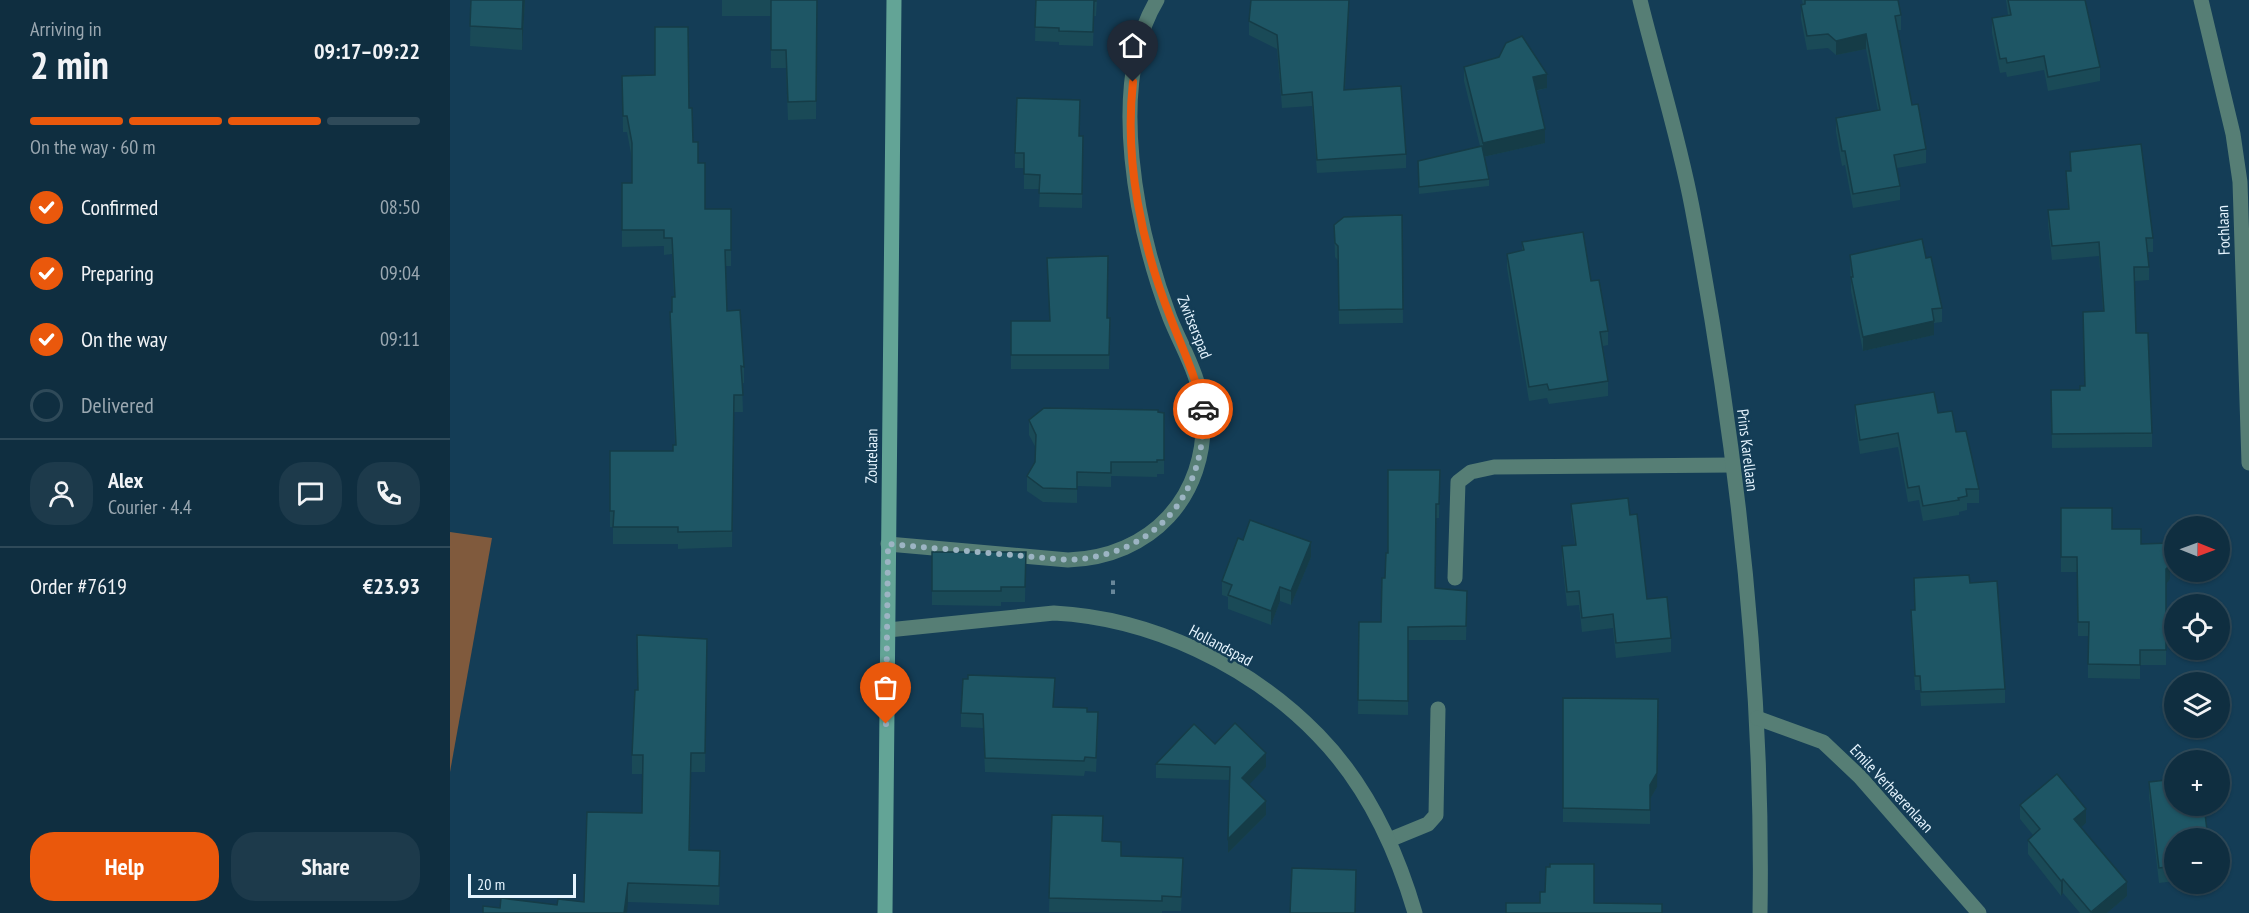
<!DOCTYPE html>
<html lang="en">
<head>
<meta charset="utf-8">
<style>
  :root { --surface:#0f2e40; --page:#1d3a4b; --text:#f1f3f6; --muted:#9ba8b1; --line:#2f4a59; --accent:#ea580c }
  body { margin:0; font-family:"PT Sans Narrow",sans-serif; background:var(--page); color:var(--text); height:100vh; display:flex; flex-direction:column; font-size:22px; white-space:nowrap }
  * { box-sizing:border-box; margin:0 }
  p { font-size:20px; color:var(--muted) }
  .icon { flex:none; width:33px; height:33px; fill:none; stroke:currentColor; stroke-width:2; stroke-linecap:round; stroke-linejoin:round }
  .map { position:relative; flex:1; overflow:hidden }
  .details { display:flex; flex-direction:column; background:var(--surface); width:450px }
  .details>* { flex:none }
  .needle { width:39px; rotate:91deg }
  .buttons { position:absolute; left:1714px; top:516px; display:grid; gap:12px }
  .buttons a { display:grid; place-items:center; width:66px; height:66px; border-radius:50%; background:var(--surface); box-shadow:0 2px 4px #0004,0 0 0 2px var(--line); font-size:30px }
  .scale { position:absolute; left:18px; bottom:15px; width:108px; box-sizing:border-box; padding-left:6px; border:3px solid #e5f4fe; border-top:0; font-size:16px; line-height:21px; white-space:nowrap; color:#e5f4fe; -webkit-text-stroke:4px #143d56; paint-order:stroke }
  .pin { position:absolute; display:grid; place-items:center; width:51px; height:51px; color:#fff; margin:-62px -26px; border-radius:50% 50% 50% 0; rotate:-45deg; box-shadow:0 0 6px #0007 }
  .pin .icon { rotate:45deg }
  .courier { position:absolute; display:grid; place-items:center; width:60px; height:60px; margin:-30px; border:4px solid #ea580c; border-radius:50%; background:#fff; color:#222; box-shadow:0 2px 8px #0007 }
  .overview em { font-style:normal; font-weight:700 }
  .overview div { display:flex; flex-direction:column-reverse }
  .overview { display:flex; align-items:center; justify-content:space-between; height:102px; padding:0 30px }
  h1 { font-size:39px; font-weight:700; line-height:45px }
  .bar { display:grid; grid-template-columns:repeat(4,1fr); gap:9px 6px; align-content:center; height:72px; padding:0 30px }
  .bar i { height:8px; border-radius:4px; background:var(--line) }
  .bar .on { background:var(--accent) }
  .bar p { grid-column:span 4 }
  .line { display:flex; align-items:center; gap:15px; padding:0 30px; border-top:2px solid var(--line) }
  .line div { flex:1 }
  .round { display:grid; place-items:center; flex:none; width:63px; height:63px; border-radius:24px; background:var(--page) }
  ol { padding:0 30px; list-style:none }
  li { display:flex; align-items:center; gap:18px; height:66px }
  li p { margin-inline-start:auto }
  li .icon { padding:6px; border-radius:50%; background:var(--accent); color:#fff; stroke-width:4 }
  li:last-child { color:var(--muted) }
  li i { width:33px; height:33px; border:3px solid var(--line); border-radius:50% }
  .button { display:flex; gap:12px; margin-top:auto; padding:12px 30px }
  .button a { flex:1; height:69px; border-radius:24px; background:var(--accent); color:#fff; font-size:24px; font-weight:700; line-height:69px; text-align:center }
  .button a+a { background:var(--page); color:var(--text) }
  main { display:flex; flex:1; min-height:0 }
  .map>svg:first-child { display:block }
  .green { fill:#805a3d }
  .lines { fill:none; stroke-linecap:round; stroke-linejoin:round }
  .path { stroke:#68879a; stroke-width:4; stroke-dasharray:4.5 4.5; stroke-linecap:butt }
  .lane { stroke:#567e75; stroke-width:15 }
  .street { stroke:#567e75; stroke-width:15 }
  .secondary { stroke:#63a496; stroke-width:15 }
  .wall { fill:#1a4a57 }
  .shaded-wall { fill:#153c47 }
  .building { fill:#1e5665; stroke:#153c47; stroke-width:1.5 }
  .done { stroke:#9cb4c3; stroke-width:6; stroke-dasharray:0 10.8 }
  .route { stroke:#ea580c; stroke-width:8 }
  .labels { text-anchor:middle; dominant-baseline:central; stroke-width:5; stroke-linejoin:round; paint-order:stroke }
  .street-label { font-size:16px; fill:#e5f4fe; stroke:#143d56 }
</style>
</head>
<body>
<main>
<section class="details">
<div class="overview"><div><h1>2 min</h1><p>Arriving in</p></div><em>09:17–09:22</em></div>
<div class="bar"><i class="on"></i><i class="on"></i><i class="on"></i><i></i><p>On the way · 60 m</p></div>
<ol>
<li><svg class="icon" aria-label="check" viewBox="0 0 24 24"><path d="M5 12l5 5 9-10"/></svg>Confirmed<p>08:50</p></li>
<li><svg class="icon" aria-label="check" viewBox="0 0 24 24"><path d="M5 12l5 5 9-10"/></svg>Preparing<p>09:04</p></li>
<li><svg class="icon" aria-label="check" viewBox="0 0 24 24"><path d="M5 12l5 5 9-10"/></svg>On the way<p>09:11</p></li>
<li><i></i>Delivered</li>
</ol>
<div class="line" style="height:108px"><a class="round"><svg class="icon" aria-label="person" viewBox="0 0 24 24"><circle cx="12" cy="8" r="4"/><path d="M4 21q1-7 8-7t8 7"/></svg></a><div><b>Alex</b><p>Courier · 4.4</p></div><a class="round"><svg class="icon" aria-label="chat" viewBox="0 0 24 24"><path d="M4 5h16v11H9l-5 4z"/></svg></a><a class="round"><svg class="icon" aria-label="phone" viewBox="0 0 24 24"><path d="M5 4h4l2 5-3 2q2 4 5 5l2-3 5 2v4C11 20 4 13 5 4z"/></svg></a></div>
<div class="line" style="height:78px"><div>Order #7619</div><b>€23.93</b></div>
<div class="button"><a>Help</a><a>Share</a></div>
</section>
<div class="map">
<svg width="1799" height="913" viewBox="0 0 1799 913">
  <rect width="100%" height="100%" fill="#143d56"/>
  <polygon class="green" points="0,532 42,538 0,772"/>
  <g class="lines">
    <polyline class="path" points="663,594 663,578"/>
    <g class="lane">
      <polyline points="1005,578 1008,482 1021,472 1044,467 1282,465"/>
      <polyline points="939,840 978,824 986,815 988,709"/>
    </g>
    <g class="street">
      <path d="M 1190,0 C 1207,69 1229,138 1242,207 C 1286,439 1314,677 1310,913"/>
      <polyline points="1751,0 1783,134 1790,182 1799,463"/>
      <path d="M 438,544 L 618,560 C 701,557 758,497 753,412 C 751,378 732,348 720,318 C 687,231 656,85 707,0"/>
      <path d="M 438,630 L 604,613 C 701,618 800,665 868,735 C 916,784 946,848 965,913"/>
      <polyline points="1307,718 1373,742 1410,777 1529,913"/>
    </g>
    <polyline class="secondary" points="435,913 444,0"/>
  </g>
  <g class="wall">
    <polygon points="21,0 75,0 72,50 20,46"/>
    <polygon points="272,0 367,0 366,119 338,120 336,68 321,68 321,16 272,16"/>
    <polygon points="586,0 647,0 646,16 644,16 643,46 609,45 609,42 585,41"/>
    <polygon points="899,0 895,90 956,154 956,168 867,173 862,106 832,108 827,49 799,35 799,21"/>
    <polygon points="1352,0 1448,0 1451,15 1451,30 1448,30 1462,105 1476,149 1476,163 1447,168 1450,186 1450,200 1403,208 1395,165 1392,166 1386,132 1386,118 1428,111 1416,49 1386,55 1378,48 1357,50 1351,19 1351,5 1353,5"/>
    <polygon points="1556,0 1635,0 1650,67 1650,81 1598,91 1594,70 1557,77 1556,72 1550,73 1542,33 1542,18 1558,15"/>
    <polygon points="1014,67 1097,88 1086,91 1095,143 1034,157 1039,179 1039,186 969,194 968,168 1030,146 1014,81"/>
    <polygon points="172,76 239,108 243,142 248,163 255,209 281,209 281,266 276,266 277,311 294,367 294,383 292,383 293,412 284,412 282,547 228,549 228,544 163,544 163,527 160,527 160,451 223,451 225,445 220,329 220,312 222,312 224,297 222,254 214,255 214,246 172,247 172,183 182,183 182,159 177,132 173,132"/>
    <polygon points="629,136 633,136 632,208 589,207 590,189 574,189 574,168 565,168 565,153"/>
    <polygon points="1620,152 1703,238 1703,252 1698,252 1699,267 1699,280 1684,281 1686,333 1702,433 1702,447 1602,448 1601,390 1630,390 1635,386 1653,311 1649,256 1602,260 1598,224 1598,210 1618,209 1616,171 1620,171"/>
    <polygon points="952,215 953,323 889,324 888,260 885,257 884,225"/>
    <polygon points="1072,242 1141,281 1158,331 1158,345 1153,346 1158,381 1158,396 1099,404 1097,398 1079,401 1057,268 1057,254 1072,251"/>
    <polygon points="1400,255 1476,258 1492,308 1492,322 1484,323 1484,335 1413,351 1401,291"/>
    <polygon points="597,258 658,318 660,318 659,369 561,369 561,321 600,321"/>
    <polygon points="1405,405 1488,413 1506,432 1529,489 1529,503 1517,503 1517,510 1509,512 1509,515 1473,521 1469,500 1458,502 1448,447 1410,454 1405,420"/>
    <polygon points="708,412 714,413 714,474 707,474 707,477 661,476 661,487 627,486 627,503 593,502 577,491 577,476 585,462 586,448 579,435 579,420"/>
    <polygon points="990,470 989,518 986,518 985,588 1017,605 1016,640 958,640 958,715 908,714 909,622 931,622 938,553"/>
    <polygon points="1121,504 1180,515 1197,599 1221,638 1221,652 1166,658 1163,628 1132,632 1129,605 1117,606 1112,561 1112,546 1125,545 1121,518"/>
    <polygon points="1611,508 1662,529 1691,544 1720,579 1716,584 1716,665 1690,665 1690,679 1638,678 1638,636 1628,636 1627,572 1611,572"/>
    <polygon points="793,540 861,557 841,605 830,601 821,625 778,609 778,597 772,595 772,581"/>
    <polygon points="482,552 576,552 575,602 551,602 551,606 482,605"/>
    <polygon points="1464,578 1520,583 1555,689 1555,703 1471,706 1470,690 1465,690 1461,625 1461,610 1465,610"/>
    <polygon points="257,639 255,772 241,772 240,850 270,870 269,905 178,902 50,908 107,905 134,902 192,813 192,774 182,774 182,755 188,690"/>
    <polygon points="1113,698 1207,787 1200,799 1200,824 1113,822"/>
    <polygon points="604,707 637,712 648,727 646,772 635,771 634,776 535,772 533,728 511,727 511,713"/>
    <polygon points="765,744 816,767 798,785 816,815 778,853 780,780 706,778 706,764"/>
    <polygon points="1699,782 1725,838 1725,881 1709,883 1699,796"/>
    <polygon points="1570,805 1636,823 1631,827 1677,896 1657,913 1630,913 1613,893 1611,896 1578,854 1578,840 1583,835 1570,819"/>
    <polygon points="602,815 653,841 671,856 733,872 731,911 712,911 712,913 599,912"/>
  </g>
  <g class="shaded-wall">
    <polygon points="73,0 75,0 72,50 72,29"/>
    <polygon points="1416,34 1416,49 1386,55 1386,41"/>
    <polygon points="1097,74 1097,88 1083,91 1083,77"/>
    <polygon points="1095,129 1095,143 1033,157 1033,143"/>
    <polygon points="1484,321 1484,335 1413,351 1413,337"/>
    <polygon points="861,542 861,557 841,605 841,591"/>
    <polygon points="1720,565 1720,579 1716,584 1716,665 1716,569"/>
    <polygon points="830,587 830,601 821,625 821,611"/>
    <polygon points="1208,699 1207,787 1200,799 1200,824 1200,785"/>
    <polygon points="816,753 816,767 792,792 792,778"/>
    <polygon points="816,801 816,815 778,853 778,839"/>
    <polygon points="1636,809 1636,823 1624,833 1624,819"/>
    <polygon points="1613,879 1613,893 1611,896 1611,881"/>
    <polygon points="1677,882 1677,896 1657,913 1641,913"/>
    <polygon points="178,883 178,902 177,913 174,913"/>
  </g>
  <g class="building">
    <polygon points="21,0 73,0 72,29 20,26"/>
    <polygon points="321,0 367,0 366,101 338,102 336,50 321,50"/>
    <polygon points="586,0 646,0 646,1 644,1 643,32 609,31 609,28 585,27"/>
    <polygon points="801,0 899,0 894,90 951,86 956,154 867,160 862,92 832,95 827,35 799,21"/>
    <polygon points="1355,0 1448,0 1451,15 1445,16 1462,105 1468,104 1476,149 1444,155 1450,186 1403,194 1395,151 1392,151 1386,118 1430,110 1416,34 1386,41 1378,34 1357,36 1351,5 1355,4"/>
    <polygon points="1558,0 1635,0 1650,67 1598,77 1594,56 1557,63 1556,58 1550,59 1542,18 1561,15"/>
    <polygon points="205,27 238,27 239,108 242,108 243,142 248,142 248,163 255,163 255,209 281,209 281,250 275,250 277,311 290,310 294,367 291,366 293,395 284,395 282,531 228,532 228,527 163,527 164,511 160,511 160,451 223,451 223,445 226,445 220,312 222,312 222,297 225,297 222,238 214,238 214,230 172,230 172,183 182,183 182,143 177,116 173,116 172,76 205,75"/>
    <polygon points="1072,36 1097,74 1083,77 1095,129 1033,143 1014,67 1049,57 1056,43"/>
    <polygon points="567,98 630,100 629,136 633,136 632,194 589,193 590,175 574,174 574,153 565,153"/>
    <polygon points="1691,144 1703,238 1696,238 1699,267 1684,267 1686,333 1698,333 1702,433 1602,434 1601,390 1630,390 1630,386 1635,386 1633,312 1654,311 1649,242 1602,246 1598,210 1619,209 1616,171 1621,171 1620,152"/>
    <polygon points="1032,146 1039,179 969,187 968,161"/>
    <polygon points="952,215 953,309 889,310 888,246 885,243 884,225 894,217"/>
    <polygon points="1133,232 1141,281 1149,280 1158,331 1150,332 1158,381 1099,390 1097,384 1079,387 1057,254 1074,250 1072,242"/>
    <polygon points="1472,239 1476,258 1481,257 1492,308 1482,309 1484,321 1413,337 1401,277 1403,277 1400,255"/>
    <polygon points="658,256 657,318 660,318 659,355 561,355 561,321 600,321 597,258"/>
    <polygon points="1484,392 1488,413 1502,411 1506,432 1516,431 1529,489 1516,489 1517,496 1508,498 1509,500 1473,506 1469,486 1458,488 1448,433 1410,440 1405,405"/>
    <polygon points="594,408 708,410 708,412 714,413 714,460 707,460 707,462 661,462 661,473 627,472 627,489 593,488 577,476 585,462 586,435 579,420"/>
    <polygon points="938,470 990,470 989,504 986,504 985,588 1017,591 1016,626 958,627 958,701 908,700 909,622 931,622 932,578 935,578 936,553 938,553"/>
    <polygon points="1178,498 1180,515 1187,514 1197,599 1217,597 1221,638 1166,643 1163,614 1132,618 1129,591 1117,592 1112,546 1126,545 1121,504"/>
    <polygon points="1611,508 1662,508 1662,529 1691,529 1691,544 1720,543 1720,565 1716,569 1716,650 1690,650 1690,665 1638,664 1639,622 1628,622 1627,557 1611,557"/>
    <polygon points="800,520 861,542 841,591 830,587 821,611 778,595 782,585 772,581 788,538 793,540"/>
    <polygon points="482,552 576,552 575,587 551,587 551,591 482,591"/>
    <polygon points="1519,575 1520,583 1547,581 1555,689 1471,692 1470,676 1465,676 1461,610 1465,610 1464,578"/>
    <polygon points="187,635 257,639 255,753 241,753 239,850 270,851 269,886 178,883 174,913 33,913 33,906 50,908 51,898 107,905 108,899 134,902 137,812 192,813 193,755 182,755 185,690 188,690"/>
    <polygon points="518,675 605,678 603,707 637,708 637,712 648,712 646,758 635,757 634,761 535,758 533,714 511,713 513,679 518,679"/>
    <polygon points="1113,698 1208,699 1207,773 1200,785 1200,810 1113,808"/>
    <polygon points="785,723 816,753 792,778 816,801 778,839 780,767 706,764 744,724 765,744"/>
    <polygon points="1607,774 1636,809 1624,819 1677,882 1641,912 1613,879 1611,881 1578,840 1590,829 1570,805"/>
    <polygon points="1725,779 1725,806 1754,806 1758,838 1725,838 1725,866 1709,868 1699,782"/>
    <polygon points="602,815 653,816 652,841 671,842 671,856 733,858 731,897 712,896 712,901 599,898"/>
    <polygon points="1100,864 1144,864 1144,903 1212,904 1212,913 1056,913 1056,903 1090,903 1090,892 1095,892 1096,867 1100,867"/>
    <polygon points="842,868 906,870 905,913 840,913"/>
  </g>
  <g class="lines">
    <path class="done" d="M 436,724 L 438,544 L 618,560 C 705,556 757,495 753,409"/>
    <path class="route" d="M 683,82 C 674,161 692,246 721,319 C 733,350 746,377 753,409"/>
  </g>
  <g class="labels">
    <g class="street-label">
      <text transform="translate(1773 230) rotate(-92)">Fochlaan</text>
      <text transform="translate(745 327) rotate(68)">Zwitserspad</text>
      <text transform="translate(1298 450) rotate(83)">Prins Karellaan</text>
      <text transform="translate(421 456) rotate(-89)">Zoutelaan</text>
      <text transform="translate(771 645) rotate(28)">Hollandspad</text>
      <text transform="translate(1442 788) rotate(47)">Emile Verhaerenlaan</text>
    </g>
  </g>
</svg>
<div class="buttons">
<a><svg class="needle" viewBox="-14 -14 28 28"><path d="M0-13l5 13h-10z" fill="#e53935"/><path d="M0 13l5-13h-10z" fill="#9ba8b1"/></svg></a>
<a><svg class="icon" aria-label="locate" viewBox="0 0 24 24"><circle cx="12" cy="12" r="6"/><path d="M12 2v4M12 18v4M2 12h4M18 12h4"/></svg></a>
<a><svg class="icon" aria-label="layers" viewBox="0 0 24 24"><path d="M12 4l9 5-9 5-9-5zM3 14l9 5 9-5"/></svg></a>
<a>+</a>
<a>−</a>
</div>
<div class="scale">20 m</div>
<div class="pin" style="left:436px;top:724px;background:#ea580c"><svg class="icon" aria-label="bag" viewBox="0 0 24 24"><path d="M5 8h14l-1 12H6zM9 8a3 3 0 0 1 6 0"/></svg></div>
<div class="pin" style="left:683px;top:82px;background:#1f2937"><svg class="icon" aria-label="home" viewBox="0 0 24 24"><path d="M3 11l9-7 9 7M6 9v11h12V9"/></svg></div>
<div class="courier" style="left:753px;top:409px"><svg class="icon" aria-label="car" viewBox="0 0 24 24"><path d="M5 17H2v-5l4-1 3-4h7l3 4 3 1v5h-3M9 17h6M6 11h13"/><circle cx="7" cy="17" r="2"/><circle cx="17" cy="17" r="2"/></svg></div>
</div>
</main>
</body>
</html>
